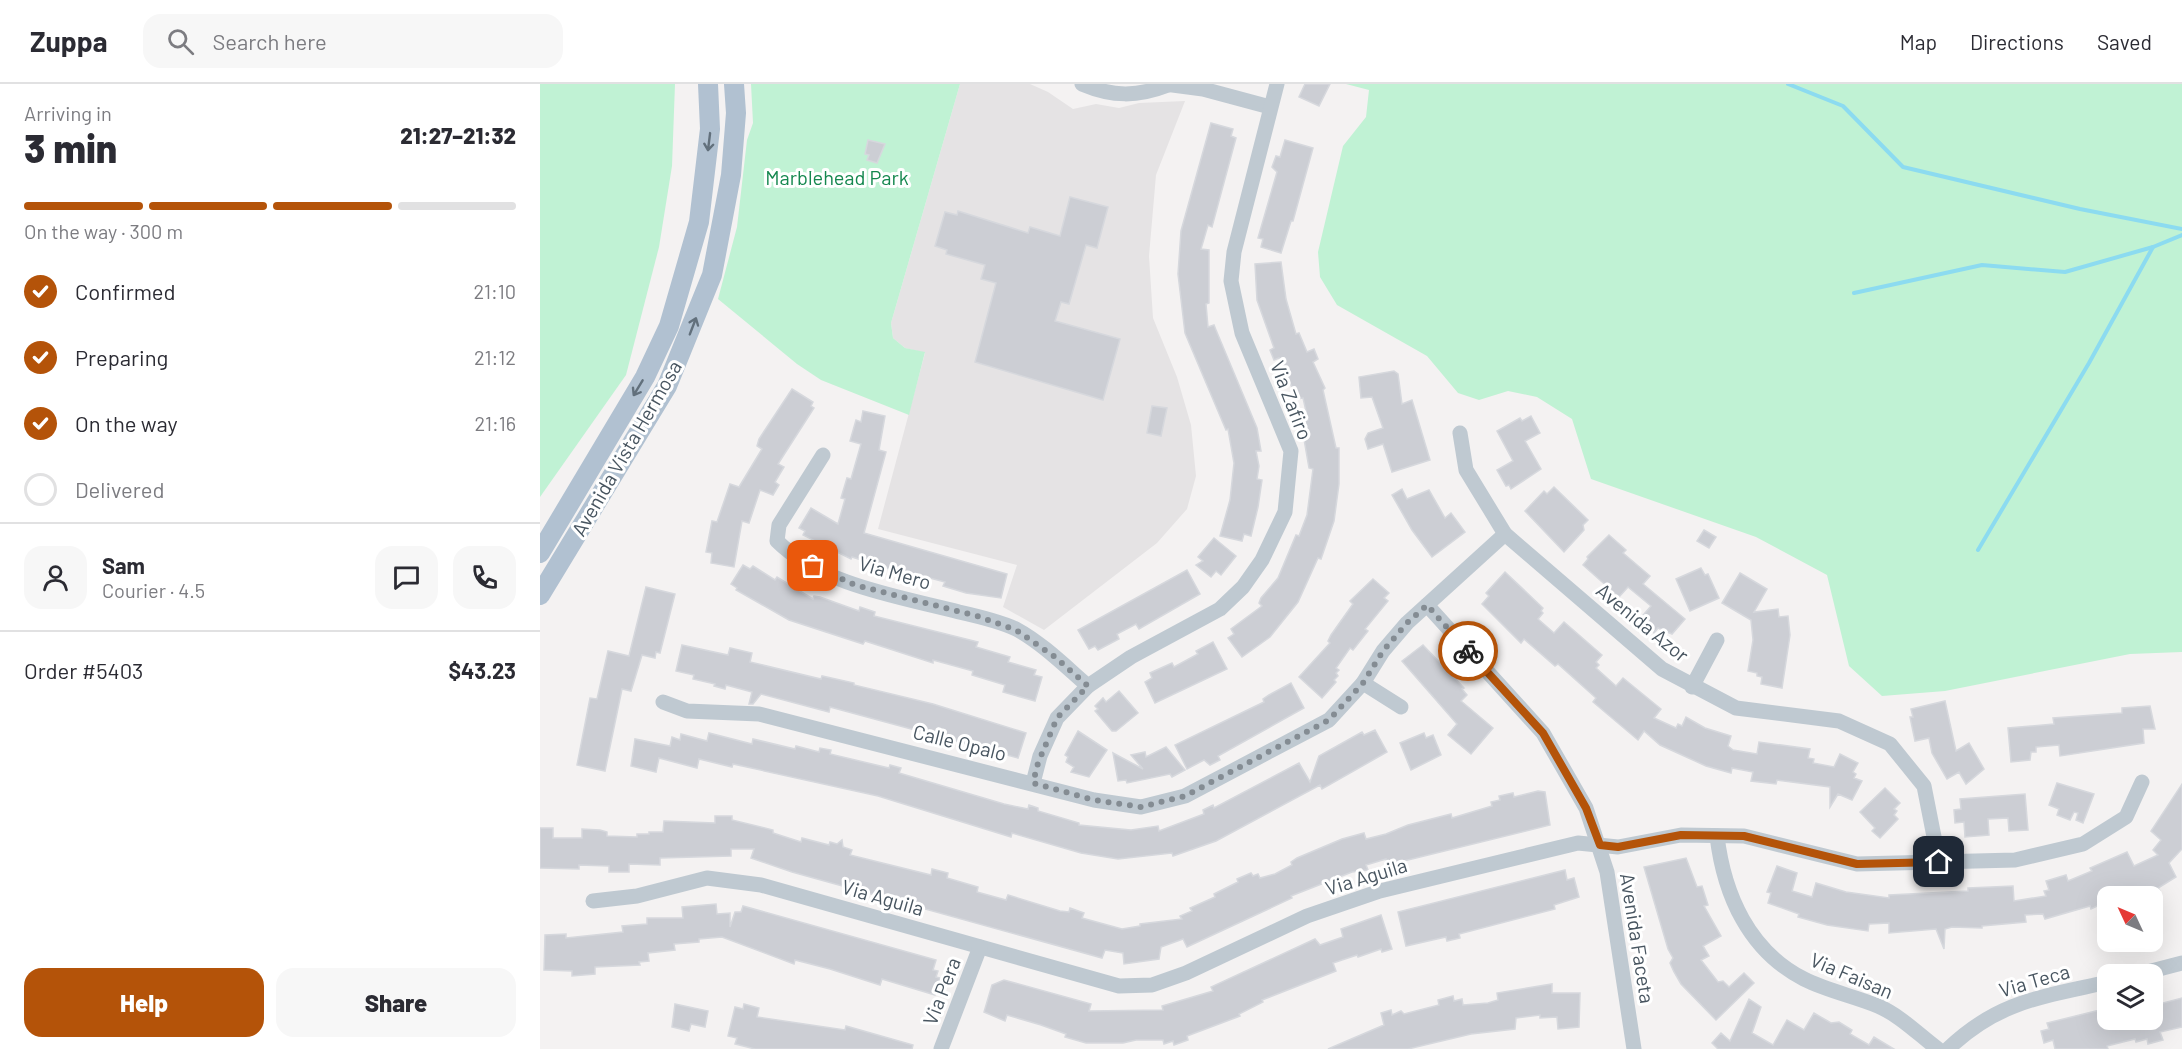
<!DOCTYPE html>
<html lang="en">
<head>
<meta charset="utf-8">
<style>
  :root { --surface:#fff; --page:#f7f7f7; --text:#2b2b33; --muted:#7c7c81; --line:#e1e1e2; --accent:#b45309 }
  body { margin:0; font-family:Barlow,sans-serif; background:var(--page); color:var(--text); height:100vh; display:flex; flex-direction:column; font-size:22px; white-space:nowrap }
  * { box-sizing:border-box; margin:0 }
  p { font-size:20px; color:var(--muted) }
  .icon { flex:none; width:33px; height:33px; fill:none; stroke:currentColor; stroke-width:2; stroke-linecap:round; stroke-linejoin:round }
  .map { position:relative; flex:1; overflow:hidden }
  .panel { display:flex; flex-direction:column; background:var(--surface); width:540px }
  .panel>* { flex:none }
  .needle { width:39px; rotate:314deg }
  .tools { position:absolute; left:1557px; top:802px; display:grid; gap:12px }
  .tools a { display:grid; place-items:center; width:66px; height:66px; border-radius:12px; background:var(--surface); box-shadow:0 6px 24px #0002; font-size:30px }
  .pin { position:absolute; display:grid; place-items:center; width:51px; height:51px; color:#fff; margin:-26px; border-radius:12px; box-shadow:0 3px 9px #0006 }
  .courier { position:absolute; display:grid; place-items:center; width:60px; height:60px; margin:-30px; border:4px solid #b45309; border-radius:50%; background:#fff; color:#222; box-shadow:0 2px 8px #0007 }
  .overview em { font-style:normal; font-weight:800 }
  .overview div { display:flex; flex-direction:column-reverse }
  .overview { display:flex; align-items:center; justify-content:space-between; height:102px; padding:0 24px }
  h1 { font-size:39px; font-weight:800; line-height:45px }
  .bar { display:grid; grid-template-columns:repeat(4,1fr); gap:9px 6px; align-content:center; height:72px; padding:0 24px }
  .bar i { height:8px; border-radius:4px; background:var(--line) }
  .bar .active { background:var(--accent) }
  .bar p { grid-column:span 4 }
  .line { display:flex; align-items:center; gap:15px; padding:0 24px; border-top:2px solid var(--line) }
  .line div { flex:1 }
  .round { display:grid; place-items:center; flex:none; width:63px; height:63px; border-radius:18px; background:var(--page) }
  ol { padding:0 24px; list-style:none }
  li { display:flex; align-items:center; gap:18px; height:66px }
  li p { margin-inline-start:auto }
  li .icon { padding:6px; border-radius:50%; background:var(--accent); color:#fff; stroke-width:4 }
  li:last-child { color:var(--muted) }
  li i { width:33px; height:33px; border:3px solid var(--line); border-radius:50% }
  .cta { display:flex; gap:12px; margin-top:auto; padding:12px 24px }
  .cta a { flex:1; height:69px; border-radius:18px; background:var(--accent); color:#fff; font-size:24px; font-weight:800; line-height:69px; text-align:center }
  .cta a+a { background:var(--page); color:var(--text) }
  header { display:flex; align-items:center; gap:36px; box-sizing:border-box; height:84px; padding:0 30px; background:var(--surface); border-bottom:2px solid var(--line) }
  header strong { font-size:28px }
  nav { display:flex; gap:33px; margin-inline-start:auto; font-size:21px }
  .search { width:420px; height:54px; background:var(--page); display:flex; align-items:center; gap:15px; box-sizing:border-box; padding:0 21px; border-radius:18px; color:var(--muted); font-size:22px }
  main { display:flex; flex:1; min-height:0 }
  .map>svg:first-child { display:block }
  .education { fill:#e5e3e4 }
  .green { fill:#c0f2d4 }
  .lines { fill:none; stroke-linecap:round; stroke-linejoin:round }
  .stream { stroke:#8cdbf0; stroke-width:4 }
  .building { fill:#ccced4; stroke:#d6d8dd; stroke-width:1.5 }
  .minor { stroke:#bfc9d1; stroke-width:15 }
  .major { stroke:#b1c1d1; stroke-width:20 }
  .oneway { stroke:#62707c }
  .done { stroke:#848c93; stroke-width:6; stroke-dasharray:0 10.8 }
  .route { stroke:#b45309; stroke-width:8 }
  .labels { text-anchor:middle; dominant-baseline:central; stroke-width:6; stroke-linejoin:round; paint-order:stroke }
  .park-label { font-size:20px; fill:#14874e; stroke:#fff }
  .street-label { font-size:20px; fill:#485560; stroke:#fff }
</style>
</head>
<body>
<header>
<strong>Zuppa</strong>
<div class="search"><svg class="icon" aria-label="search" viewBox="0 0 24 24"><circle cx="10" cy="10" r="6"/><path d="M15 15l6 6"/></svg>Search here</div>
<nav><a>Map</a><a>Directions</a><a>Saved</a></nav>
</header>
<main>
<section class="panel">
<div class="overview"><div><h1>3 min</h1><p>Arriving in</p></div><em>21:27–21:32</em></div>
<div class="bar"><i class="active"></i><i class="active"></i><i class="active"></i><i></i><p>On the way · 300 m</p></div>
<ol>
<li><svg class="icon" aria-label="check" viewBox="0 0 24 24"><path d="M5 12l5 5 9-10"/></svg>Confirmed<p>21:10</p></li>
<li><svg class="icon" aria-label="check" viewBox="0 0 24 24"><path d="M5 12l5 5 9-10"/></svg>Preparing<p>21:12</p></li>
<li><svg class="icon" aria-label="check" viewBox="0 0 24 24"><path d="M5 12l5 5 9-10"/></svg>On the way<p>21:16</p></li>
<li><i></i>Delivered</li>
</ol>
<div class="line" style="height:108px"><a class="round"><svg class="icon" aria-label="person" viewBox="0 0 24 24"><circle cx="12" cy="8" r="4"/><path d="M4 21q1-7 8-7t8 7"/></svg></a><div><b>Sam</b><p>Courier · 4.5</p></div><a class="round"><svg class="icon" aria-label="chat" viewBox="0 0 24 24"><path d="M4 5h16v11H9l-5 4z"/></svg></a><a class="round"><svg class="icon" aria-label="phone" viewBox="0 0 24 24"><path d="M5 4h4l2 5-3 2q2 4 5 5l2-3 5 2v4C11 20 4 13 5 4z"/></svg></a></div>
<div class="line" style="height:78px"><div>Order #5403</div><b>$43.23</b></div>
<div class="cta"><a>Help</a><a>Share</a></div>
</section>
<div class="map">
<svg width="1642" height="965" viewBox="0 0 1642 965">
  <rect width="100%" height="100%" fill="#f4f2f2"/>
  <polygon class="education" points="420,0 490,0 508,8 533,25 556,20 579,24 599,19 645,17 616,91 609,172 613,234 637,293 651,341 656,392 647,425 617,459 504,546 463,523 477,481 338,445 385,269 365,264 353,254 351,239"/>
  <g class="green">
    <polygon points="0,0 135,0 132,82 119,163 86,291 0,413"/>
    <polygon points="211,0 420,0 351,239 353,254 365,264 385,268 369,331 281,296 257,280 178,215 197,143 207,56 213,39"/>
    <polygon points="806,0 1642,0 1642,568 1590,570 1405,607 1342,612 1309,582 1287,491 1216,453 1051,395 1032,335 997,313 968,307 939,316 918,309 887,272 797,221 780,193 778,168 803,62 826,33 829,6"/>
  </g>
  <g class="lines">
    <g class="stream">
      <polyline points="1248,0 1303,22 1363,83 1540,125 1642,145"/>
      <polyline points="1314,209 1442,181 1525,188 1613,163"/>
      <polyline points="1438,466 1549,279 1613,163 1642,151"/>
    </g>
  </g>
  <g class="building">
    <polygon points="765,0 790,0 779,22 759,13"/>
    <polygon points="671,39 693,45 691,52 696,54 672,143 668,141 661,165 669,166 669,219 666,220 668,243 674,241 676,246 717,344 721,367 716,367 719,382 717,395 722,396 718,423 711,452 704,450 702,457 680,452 690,416 694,379 688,345 686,346 645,249 638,190 641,147"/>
    <polygon points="328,56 345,60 337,79 327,76 329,71 325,70"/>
    <polygon points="745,56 773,64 753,137 751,137 741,169 721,163 723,155 718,154 737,88 732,83 736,72 740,73"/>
    <polygon points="530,113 568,123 557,164 546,161 529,220 521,218 515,237 580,255 563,316 435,278 456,199 441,195 445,181 406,170 407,166 395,162 405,128 417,131 418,127 488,149 490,143 520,152"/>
    <polygon points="741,178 746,215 756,250 759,249 767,268 774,265 778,275 773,278 785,304 783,306 796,364 799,364 799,400 794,437 781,475 778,474 758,518 730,553 702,573 688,554 694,550 691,545 722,522 719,519 721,514 738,494 756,451 759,452 767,431 773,385 769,384 761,338 768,336 763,314 757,315 739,274 734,276 730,266 734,264 717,216 715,180"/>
    <polygon points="854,287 858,290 862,320 872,316 890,376 852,388 843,360 828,365 825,355 828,349 843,344 832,313 821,314 819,293"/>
    <polygon points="252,305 273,318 271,322 274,324 238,380 244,383 235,398 239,401 233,411 220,406 209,439 202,437 194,483 171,479 172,469 166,468 172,437 177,438 190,400 199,403 222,365 217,362 219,355"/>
    <polygon points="612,322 627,324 621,352 607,349"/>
    <polygon points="323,327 345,332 339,366 346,368 324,449 467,490 461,514 426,509 403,502 405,498 386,493 380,495 312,473 311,475 263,451 265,447 259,444 271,424 298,440 305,415 301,414 307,394 311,395 321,360 310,357 316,336 321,338"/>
    <polygon points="991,332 1000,349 985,357 1001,385 971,405 969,401 966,402 957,386 973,377 957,347 980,334 982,337"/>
    <polygon points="1014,403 1048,436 1043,441 1044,446 1024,468 985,427 1004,407 1007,410"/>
    <polygon points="862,405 867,415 889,406 905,434 911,429 925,448 892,473 872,446 852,411"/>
    <polygon points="1164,446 1176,453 1169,464 1157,457"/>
    <polygon points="1069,451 1086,466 1083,469 1110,492 1103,500 1145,535 1132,550 1118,544 1114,549 1099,536 1111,522 1088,503 1079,513 1043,481 1048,475 1047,473"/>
    <polygon points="674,454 696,472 681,491 676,487 671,493 656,481 663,477 658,473"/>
    <polygon points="203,481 210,485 213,482 235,496 237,493 273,515 274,512 280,513 319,527 320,523 335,528 334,532 438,558 436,563 470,573 468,578 496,586 494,591 502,593 495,617 463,608 465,601 432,591 433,587 393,576 393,579 325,557 323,560 249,536 196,506 197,504 191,500"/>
    <polygon points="1161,484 1165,491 1168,490 1179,514 1150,527 1136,495"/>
    <polygon points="647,486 660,510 599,545 596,540 577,550 579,555 558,566 555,562 549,565 538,546"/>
    <polygon points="965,488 1003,524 1001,527 1003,529 998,535 1014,549 1024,538 1062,571 1056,578 1059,581 1056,584 1076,602 1083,594 1121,625 1114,634 1136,644 1138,640 1142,642 1146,633 1165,644 1191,652 1188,662 1193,666 1217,670 1219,658 1270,665 1268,674 1274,675 1273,679 1294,683 1300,670 1318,679 1313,688 1316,690 1314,694 1322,697 1312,716 1298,710 1290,723 1290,703 1237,696 1236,700 1211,697 1213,688 1192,684 1191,689 1166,682 1120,661 1104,647 1098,656 1053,618 1056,614 1018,580 1015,582 984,555 981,559 942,520 949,512 946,509"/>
    <polygon points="1200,489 1227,505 1214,528 1238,525 1239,533 1248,532 1250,551 1242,604 1221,600 1222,593 1217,592 1217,589 1208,587 1213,556 1211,536 1182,519"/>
    <polygon points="833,495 849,509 844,514 848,517 825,545 828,547 813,566 810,564 796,584 799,586 796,589 798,592 794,596 796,598 782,614 759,593 790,559 788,557 791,551 813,520 810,517"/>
    <polygon points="106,503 135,510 120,569 116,568 115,574 102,571 91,607 82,605 65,687 37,681 50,614 57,615 68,567 89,572"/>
    <polygon points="673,558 687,585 615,619 605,598 612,594 610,589 632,579 634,583 658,570 656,567"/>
    <polygon points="142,561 188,571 190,564 212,569 210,578 281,595 282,592 314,599 314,601 393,620 486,649 478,674 290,623 289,628 221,610 213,620 209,620 212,608 186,601 185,605 174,602 175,600 153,595 154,591 136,587"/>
    <polygon points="883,561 924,604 922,605 927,611 921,617 953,644 931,670 908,651 917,640 862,577"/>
    <polygon points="751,599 764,624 678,672 680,676 670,681 664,676 647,685 635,661 724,618 723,615 729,611"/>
    <polygon points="579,607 598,629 576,647 572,647 555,627 558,625 555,622 563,614 566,618"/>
    <polygon points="1405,617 1416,667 1429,659 1444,685 1426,700 1419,688 1407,695 1392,669 1389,654 1375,657 1370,633 1373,633 1371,625"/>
    <polygon points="1610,622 1615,645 1603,645 1604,659 1520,672 1519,661 1496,663 1496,668 1491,668 1490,676 1471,678 1468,644 1514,640 1513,634 1582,629 1582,624"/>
    <polygon points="835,646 847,668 782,705 780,701 676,757 633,772 632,769 578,775 541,769 472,749 471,753 338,712 193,680 192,683 159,675 157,684 119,674 116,688 91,682 95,655 130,662 132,653 140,656 141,650 167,657 169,649 212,660 213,655 255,665 256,662 279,668 280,664 291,666 290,670 349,684 350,681 361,684 359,689 464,720 488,725 489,721 498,724 498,727 539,739 539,741 591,746 618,742 619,747 664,730 663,726 673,721 674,724 759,679 770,698 779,672 822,648 824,651"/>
    <polygon points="538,647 567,666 549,693 531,688 534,683 526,678 528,673 525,671"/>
    <polygon points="884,649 886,654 893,651 901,671 871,686 860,659"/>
    <polygon points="626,663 645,686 632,693 630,690 587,699 586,696 578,697 573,669 603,685 591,671 605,668 606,673"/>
    <polygon points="1517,699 1554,710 1543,739 1536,736 1538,729 1534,728 1530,736 1517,731 1519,725 1509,721"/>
    <polygon points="1642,700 1642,765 1629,779 1636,793 1618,804 1620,807 1607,813 1601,806 1586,813 1568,813 1568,817 1551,825 1550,822 1505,835 1503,830 1485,831 1486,838 1442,842 1442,844 1412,843 1405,845 1404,865 1396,845 1349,849 1349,839 1329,840 1328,847 1287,841 1258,833 1259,830 1228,819 1231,809 1227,808 1237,782 1257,789 1252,807 1272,813 1276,799 1306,808 1349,814 1349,811 1428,807 1428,804 1451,803 1473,802 1474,817 1506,812 1504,807 1509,806 1506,797 1526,791 1528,797 1552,787 1550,784 1587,768 1594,782 1618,771 1613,766 1621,756 1611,747"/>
    <polygon points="1345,704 1360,719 1354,725 1357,727 1354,731 1358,735 1340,754 1332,747 1335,744 1320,728"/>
    <polygon points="998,707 1005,708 1010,741 876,774 847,781 846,775 826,781 828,786 812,788 751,812 752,814 647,863 643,855 621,863 619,875 584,880 583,869 565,866 562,874 252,788 211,774 214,765 191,765 191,772 120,774 120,781 89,780 89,788 69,788 69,782 39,781 39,785 0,784 0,744 13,744 13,754 42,754 42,745 60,746 67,748 67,752 97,753 97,750 109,750 109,748 123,748 124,737 175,739 175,732 192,732 192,736 233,746 233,749 261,758 262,754 289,761 290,758 297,760 302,756 303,763 312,766 310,771 391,791 392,785 408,789 407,794 438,803 437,808 466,816 468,811 520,827 529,828 530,824 544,829 542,834 582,845 600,842 600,840 642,835 640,832 652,827 650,824 675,813 674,810 698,798 697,795 711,789 713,792 718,790 720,794 735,790 752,781 751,778 757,774 802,755 824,749 826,755 846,750 868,741 911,730 912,734 952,722 951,718 960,716 959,712 973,709 974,713"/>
    <polygon points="1485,710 1488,746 1469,747 1468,734 1448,735 1449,751 1425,753 1424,738 1415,739 1414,726 1421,725 1420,715"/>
    <polygon points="1146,774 1157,803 1162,802 1168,821 1164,822 1181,852 1163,862 1169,872 1161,876 1178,898 1183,897 1189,903 1204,889 1214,899 1176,936 1141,900 1134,888 1130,879 1133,874 1128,865 1104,783"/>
    <polygon points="1025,786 1027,796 1034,794 1039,813 1014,821 1015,825 919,850 920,854 907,857 906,853 897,855 866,862 858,828"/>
    <polygon points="176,820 177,830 190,829 190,843 195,828 201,828 203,822 396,876 393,886 398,887 396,893 400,894 395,911 342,895 340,901 290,885 255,876 254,880 182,853 159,855 159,858 134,860 135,866 108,869 109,877 99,878 100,881 55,883 55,890 32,892 32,887 4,886 5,851 26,850 26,854 83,848 82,842 107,840 107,834 143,834 142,823"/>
    <polygon points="841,831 852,865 842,868 841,865 818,873 817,871 793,879 796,887 722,916 723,918 699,930 700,932 647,952 648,956 634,961 633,957 624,960 623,956 596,956 583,959 546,959 525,953 526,950 501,941 467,931 465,937 444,928 452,901 464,896 551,920 549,927 623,926 622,922 673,907 671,903 775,855 780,861 803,853 801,845"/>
    <polygon points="1012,900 1012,909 1040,909 1039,943 1018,945 1017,933 1000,934 1000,931 976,934 975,945 931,950 868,965 788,965 844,941 841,929 851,926 852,931 861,927 864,930 899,921 898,916 913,912 914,917 922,915 923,921 948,919 958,916 957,909"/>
    <polygon points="1642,914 1642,943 1620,948 1623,956 1608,960 1607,955 1596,958 1595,955 1567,962 1568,965 1515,965 1513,956 1504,959 1501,947 1509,945 1507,939 1568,924 1568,936 1612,936 1612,925 1619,923 1619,920"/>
    <polygon points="1209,915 1221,923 1212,949 1233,961 1247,936 1264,946 1274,929 1291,939 1299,938 1312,946 1310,950 1329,961 1334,953 1354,965 1178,965 1172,959 1181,949 1190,957"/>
    <polygon points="135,920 168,927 165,943 151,940 149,947 132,943"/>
    <polygon points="204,920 219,924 217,933 305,946 306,942 373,961 372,965 215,965 195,960 197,954 188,952 195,923 203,925"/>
  </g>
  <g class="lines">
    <g class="minor">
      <path d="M 542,0 C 573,13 597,13 628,1"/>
      <polyline points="625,0 663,5 730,23"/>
      <polyline points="920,349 926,386 965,450 1122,585 1196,624 1299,637 1350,660 1384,702 1399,778"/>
      <path d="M 283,371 L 239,441 L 237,457 C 281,501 361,513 419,528 C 437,532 459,537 476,545 C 502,559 526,583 548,602"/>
      <polyline points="887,521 1003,649 1046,724 1067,788 1094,965"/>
      <polyline points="823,599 861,623"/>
      <polyline points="1152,603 1177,556"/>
      <polyline points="123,618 147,627 219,630 554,716 601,723 645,712 789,636 823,599 843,567 867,539 965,450"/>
      <polyline points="493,699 500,672 517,634 548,602 591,573 680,525 703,503 722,476 745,428 751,367 702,249 691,197 694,168 737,0"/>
      <path d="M 1177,752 C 1184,811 1209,867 1264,895 C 1288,907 1314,912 1338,922 C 1361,932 1379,951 1398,965"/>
      <polyline points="53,817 97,812 167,794 221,801 579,902 612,901 646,889 767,832 840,807 1038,759 1078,763 1141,751 1204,752 1317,780 1475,776 1543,760 1586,733 1602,698"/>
      <polyline points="1596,891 1642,879"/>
      <polyline points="401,965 440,863"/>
      <path d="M 1408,965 C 1458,917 1502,913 1568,898"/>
    </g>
    <g class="major">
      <polyline points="0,469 105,293 129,242 159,138 170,45 168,0"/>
      <polyline points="0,511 127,302 172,191 191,91 196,29 194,0"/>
    </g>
  </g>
  <defs><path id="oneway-shaft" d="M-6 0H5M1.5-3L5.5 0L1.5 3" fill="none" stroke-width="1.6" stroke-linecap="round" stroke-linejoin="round" transform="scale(1.5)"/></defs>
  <g class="oneway">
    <use href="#oneway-shaft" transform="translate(169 58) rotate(97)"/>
    <use href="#oneway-shaft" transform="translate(153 242) rotate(-69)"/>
    <use href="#oneway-shaft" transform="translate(98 304) rotate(121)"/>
  </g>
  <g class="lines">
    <polyline class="done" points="273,482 315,501 437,532 476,546 515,573 548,602 517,634 498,679 493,699 554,716 601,723 645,712 789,636 823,599 843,567 867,539 887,521 928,567"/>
    <polyline class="route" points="928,567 1003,649 1046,724 1060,761 1078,763 1141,751 1204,752 1317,780 1399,778"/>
  </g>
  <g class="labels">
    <g class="park-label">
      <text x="297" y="93">Marblehead Park</text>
    </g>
    <g class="street-label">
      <text transform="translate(752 316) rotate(69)">Via Zafiro</text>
      <text transform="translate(86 364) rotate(-60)">Avenida Vista Hermosa</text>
      <text transform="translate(355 488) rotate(16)">Via Mero</text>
      <text transform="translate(1103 538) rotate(39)">Avenida Azor</text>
      <text transform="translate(420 658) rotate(14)">Calle Opalo</text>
      <text transform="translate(826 792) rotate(-17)">Via Aguila</text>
      <text transform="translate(343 813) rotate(16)">Via Aguila</text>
      <text transform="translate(1098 854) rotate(81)">Avenida Faceta</text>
      <text transform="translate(1312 891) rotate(23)">Via Faisan</text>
      <text transform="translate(1494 896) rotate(-16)">Via Teca</text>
      <text transform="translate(401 907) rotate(-69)">Via Pera</text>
    </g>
  </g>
</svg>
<div class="tools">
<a><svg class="needle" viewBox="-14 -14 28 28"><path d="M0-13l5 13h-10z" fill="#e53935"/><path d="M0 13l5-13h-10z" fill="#7c7c81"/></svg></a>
<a><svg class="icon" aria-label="layers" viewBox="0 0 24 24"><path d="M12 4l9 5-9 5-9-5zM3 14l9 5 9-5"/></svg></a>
</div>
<div class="pin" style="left:273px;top:482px;background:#ea580c"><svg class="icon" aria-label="bag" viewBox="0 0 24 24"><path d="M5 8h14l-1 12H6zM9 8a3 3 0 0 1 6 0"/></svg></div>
<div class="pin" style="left:1399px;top:778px;background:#1f2937"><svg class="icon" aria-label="home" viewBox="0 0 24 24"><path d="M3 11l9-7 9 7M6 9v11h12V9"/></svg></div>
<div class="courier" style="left:928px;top:567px"><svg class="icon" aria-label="bike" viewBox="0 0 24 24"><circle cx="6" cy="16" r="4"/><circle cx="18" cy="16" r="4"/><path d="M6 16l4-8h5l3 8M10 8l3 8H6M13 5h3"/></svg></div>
</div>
</main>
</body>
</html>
